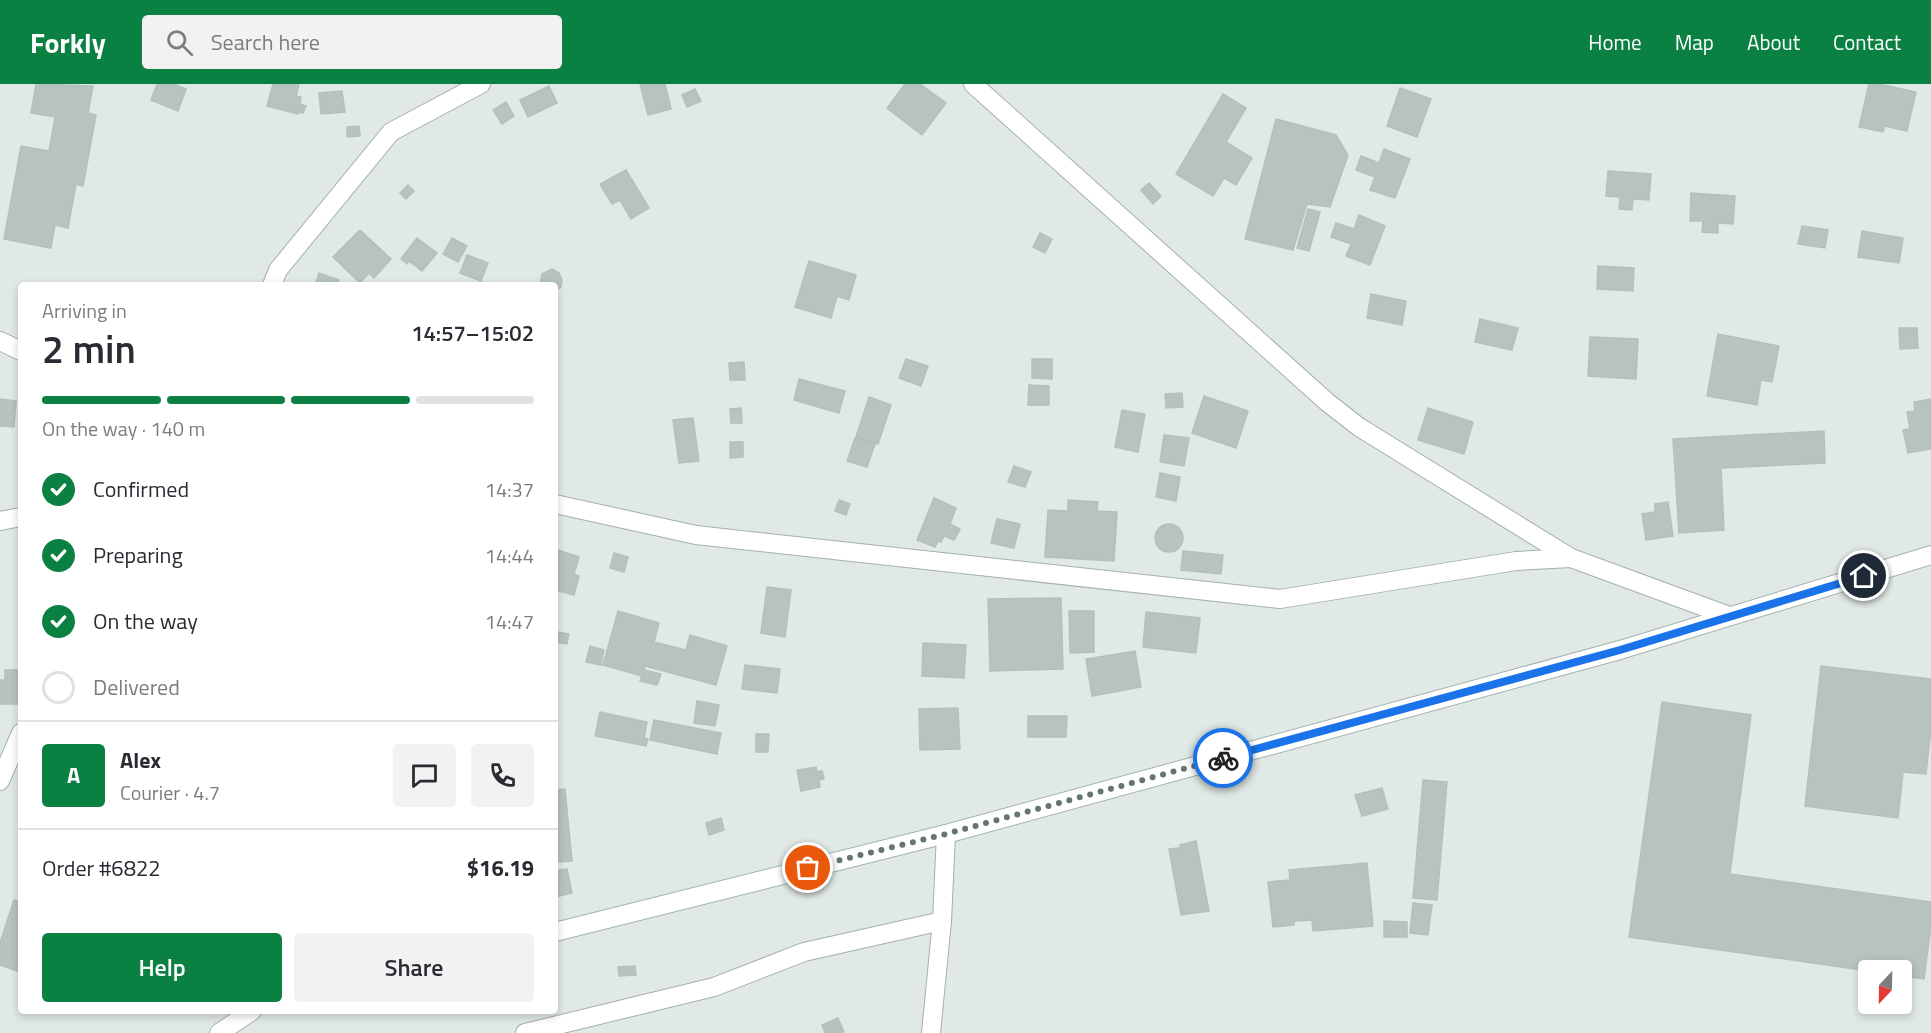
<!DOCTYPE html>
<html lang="en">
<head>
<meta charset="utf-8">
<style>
  :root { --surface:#fff; --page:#f2f2f3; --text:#2b2b33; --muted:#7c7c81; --line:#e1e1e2; --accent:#0b8043 }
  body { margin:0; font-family:"Titillium Web",sans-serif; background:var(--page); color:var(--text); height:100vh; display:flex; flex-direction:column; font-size:22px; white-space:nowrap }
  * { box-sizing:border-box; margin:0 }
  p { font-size:20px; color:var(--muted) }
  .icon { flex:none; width:33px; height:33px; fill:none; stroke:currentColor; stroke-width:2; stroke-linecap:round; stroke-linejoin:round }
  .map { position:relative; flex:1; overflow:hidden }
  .drawer { position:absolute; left:18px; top:198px; width:540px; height:732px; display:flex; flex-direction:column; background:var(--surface); border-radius:6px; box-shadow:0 3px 9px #0003 }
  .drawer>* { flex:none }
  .needle { width:39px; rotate:202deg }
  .buttons { position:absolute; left:1858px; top:876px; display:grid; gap:12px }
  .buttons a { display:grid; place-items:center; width:54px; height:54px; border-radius:6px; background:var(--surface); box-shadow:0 3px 9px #0003; font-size:30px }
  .pin { position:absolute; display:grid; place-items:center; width:51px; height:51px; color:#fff; margin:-26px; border:3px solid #fff; border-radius:50%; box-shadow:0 2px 6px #0007 }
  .courier { position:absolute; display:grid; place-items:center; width:60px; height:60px; margin:-30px; border:4px solid #1a73e8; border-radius:50%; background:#fff; color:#222; box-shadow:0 2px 8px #0007 }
  .summary em { font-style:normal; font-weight:600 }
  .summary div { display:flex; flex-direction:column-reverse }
  .summary { display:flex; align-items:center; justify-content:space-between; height:102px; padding:0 24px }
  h1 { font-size:39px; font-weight:600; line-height:45px }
  .bar { display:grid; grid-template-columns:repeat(4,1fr); gap:9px 6px; align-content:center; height:72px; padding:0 24px }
  .bar i { height:8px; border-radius:4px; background:var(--line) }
  .bar .current { background:var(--accent) }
  .bar p { grid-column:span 4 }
  .line { display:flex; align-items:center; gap:15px; padding:0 24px; border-top:2px solid var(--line) }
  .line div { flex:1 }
  .round { display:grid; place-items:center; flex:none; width:63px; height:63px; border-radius:6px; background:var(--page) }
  ol { padding:0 24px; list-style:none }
  li { display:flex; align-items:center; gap:18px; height:66px }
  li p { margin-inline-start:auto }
  li .icon { padding:6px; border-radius:50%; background:var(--accent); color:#fff; stroke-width:4 }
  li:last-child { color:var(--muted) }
  li i { width:33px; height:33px; border:3px solid var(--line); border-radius:50% }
  .button { display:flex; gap:12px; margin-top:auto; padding:12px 24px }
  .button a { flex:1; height:69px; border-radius:6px; background:var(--accent); color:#fff; font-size:24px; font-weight:600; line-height:69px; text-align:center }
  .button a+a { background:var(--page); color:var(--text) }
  header { display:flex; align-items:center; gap:36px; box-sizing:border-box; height:84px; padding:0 30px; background:var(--accent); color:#fff }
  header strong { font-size:28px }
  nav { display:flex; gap:33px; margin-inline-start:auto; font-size:21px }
  .search { width:420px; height:54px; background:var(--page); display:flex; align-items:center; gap:15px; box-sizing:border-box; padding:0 21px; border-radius:6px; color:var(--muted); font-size:22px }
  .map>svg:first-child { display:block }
  .building { fill:#b6c3be; stroke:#b3c1bb; stroke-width:1.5 }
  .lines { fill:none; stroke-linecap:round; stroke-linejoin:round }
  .street-casing { stroke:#a4b0ab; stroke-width:20 }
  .secondary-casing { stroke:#a1b3ac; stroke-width:20 }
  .street { stroke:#fff; stroke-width:18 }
  .secondary { stroke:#fff; stroke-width:18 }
  .done { stroke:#657570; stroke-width:6; stroke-dasharray:0 10.8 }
  .route { stroke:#1a73e8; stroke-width:8 }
</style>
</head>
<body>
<header>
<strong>Forkly</strong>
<div class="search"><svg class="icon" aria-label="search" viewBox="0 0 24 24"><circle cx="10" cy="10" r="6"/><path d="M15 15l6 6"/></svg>Search here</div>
<nav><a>Home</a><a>Map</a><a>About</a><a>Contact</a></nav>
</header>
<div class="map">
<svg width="1931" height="949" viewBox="0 0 1931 949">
  <rect width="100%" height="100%" fill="#e0e9e5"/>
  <g class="building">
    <polygon points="36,0 93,2 88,29 96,31 83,102 76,100 68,144 55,141 51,164 4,155 21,62 49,67 55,33 31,29"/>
    <polygon points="157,0 174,0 186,5 178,27 151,16"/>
    <polygon points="273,0 299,0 296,12 301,13 300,20 306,22 303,29 298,28 298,30 267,22"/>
    <polygon points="640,0 665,0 671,25 648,31"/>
    <polygon points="905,0 920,0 946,19 922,51 887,24"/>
    <polygon points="1869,0 1879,0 1916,8 1907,47 1885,42 1883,48 1859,43"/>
    <polygon points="549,2 557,19 528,33 520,16"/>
    <polygon points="1400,4 1431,15 1417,53 1387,42"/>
    <polygon points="695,5 701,17 687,23 682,11"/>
    <polygon points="342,7 345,28 321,30 319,9"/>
    <polygon points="1223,10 1246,24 1226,58 1252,74 1236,101 1224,94 1213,112 1176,90"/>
    <polygon points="506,18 514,32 502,40 493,26"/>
    <polygon points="1276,35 1336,51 1348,71 1330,123 1307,120 1293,166 1245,155"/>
    <polygon points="359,42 360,52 347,53 347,43"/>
    <polygon points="1384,65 1410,75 1395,114 1370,106 1375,93 1356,86 1361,72 1379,79"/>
    <polygon points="626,86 649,124 631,135 620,116 612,120 600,100"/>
    <polygon points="1608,87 1651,90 1649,116 1633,115 1632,126 1619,125 1620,113 1606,112"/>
    <polygon points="1149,99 1161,112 1153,120 1141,106"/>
    <polygon points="408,101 414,107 406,115 400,109"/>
    <polygon points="1691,109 1735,112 1733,140 1718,139 1718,149 1702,148 1703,137 1690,137"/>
    <polygon points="1308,125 1320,128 1309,167 1297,164"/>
    <polygon points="1359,131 1385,142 1370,181 1346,172 1351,160 1331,153 1336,139 1354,145"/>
    <polygon points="1802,142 1828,146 1825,164 1798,160"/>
    <polygon points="360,146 391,175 374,194 369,189 360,199 333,173"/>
    <polygon points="1862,147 1903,154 1899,179 1858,173"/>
    <polygon points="1040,149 1052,155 1045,169 1033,163"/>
    <polygon points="417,154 437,169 422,187 409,177 407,180 401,175"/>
    <polygon points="452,154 467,162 458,178 443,170"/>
    <polygon points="467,171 488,179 481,197 460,189"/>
    <polygon points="809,177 856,191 849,216 837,212 831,234 795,223"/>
    <polygon points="1598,182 1634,184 1633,207 1597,205"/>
    <polygon points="552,185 559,189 562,196 561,203 555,207 555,201 540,201 542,190"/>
    <polygon points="319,189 339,196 337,201 315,201"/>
    <polygon points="1371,210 1406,217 1402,241 1367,234"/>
    <polygon points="1480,235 1518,244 1512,266 1475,258"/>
    <polygon points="1899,244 1917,244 1918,264 1900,265"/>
    <polygon points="1718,250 1779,262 1772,298 1761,296 1757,321 1707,312"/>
    <polygon points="1590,253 1638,255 1636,295 1588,292"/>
    <polygon points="906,275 928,282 921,302 899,294"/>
    <polygon points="1032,275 1052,275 1052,295 1032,294"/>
    <polygon points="744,278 745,296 730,296 729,279"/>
    <polygon points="799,295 845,307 839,329 794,316"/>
    <polygon points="1029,301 1049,302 1049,321 1028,321"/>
    <polygon points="1182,309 1183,323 1166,324 1165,310"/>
    <polygon points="1204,312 1248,327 1236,364 1192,349"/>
    <polygon points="869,313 891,321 878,360 856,353"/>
    <polygon points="0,315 16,317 14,343 0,342"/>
    <polygon points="1931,315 1931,365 1908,369 1903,346 1910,345 1907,328 1915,327 1914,318"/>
    <polygon points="741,324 742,339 731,339 730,325"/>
    <polygon points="1428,324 1473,338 1464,370 1418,356"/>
    <polygon points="1122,326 1145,330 1138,368 1115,363"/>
    <polygon points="693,334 699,377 679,379 673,336"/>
    <polygon points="1824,347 1825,379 1721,384 1724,446 1679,449 1673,355"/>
    <polygon points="1164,351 1189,354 1184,382 1160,378"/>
    <polygon points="855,354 875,360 867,383 847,377"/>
    <polygon points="730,358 743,358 743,373 730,374"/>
    <polygon points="1014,382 1031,388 1025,403 1008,398"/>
    <polygon points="1160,389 1180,393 1176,417 1156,413"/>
    <polygon points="934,414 956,424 950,440 960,445 954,456 944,452 941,458 938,457 935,463 917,456"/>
    <polygon points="839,416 850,420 846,431 835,427"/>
    <polygon points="1068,416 1098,418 1097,427 1117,428 1114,477 1045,473 1048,426 1068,427"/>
    <polygon points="1668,418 1673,452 1646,456 1642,430 1655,428 1655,420"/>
    <polygon points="997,435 1020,440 1014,464 991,459"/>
    <circle cx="1169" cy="454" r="14"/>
    <polygon points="558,466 579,473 574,490 579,492 574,511 555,506 555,475"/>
    <polygon points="1183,467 1223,471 1221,490 1181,486"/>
    <polygon points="614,469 628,473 624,488 610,484"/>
    <polygon points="767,503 791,506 785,553 761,549"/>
    <polygon points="1061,514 1063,585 990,587 988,515"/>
    <polygon points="618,527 659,539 654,558 686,566 690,551 727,562 716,601 645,582 644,586 661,590 657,601 640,597 642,592 603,581"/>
    <polygon points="1069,527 1094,527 1094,568 1070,569"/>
    <polygon points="1146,528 1200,534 1196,569 1143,563"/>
    <polygon points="558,548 569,550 567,560 555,558"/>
    <polygon points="923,559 966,561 964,594 922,592"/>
    <polygon points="590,562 604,566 601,581 586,578"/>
    <polygon points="1135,567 1141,603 1092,612 1086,575"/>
    <polygon points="745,581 780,585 777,609 742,605"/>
    <polygon points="1821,582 1931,595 1931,644 1926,690 1903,688 1898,734 1805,722"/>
    <polygon points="5,586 21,586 21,620 0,620 0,596 5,596"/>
    <polygon points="697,617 719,621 715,642 694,639"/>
    <polygon points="1662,618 1751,631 1730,790 1931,818 1931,842 1924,895 1902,892 1902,886 1869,887 1629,853"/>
    <polygon points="958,624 960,665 920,666 919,625"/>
    <polygon points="600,628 647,638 644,654 648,655 646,662 595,652"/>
    <polygon points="1028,632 1067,632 1066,653 1028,653"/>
    <polygon points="654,636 721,649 717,670 650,656"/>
    <polygon points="756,650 769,650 768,668 756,668"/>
    <polygon points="816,683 817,688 822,687 824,695 819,696 820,703 801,707 797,686"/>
    <polygon points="1423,696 1447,698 1437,816 1413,814"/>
    <polygon points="1382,704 1388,725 1362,732 1355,711"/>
    <polygon points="565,705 572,777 555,778 555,706"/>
    <polygon points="721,734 724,746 709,751 706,739"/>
    <polygon points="1196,757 1209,827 1181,831 1169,765 1180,764 1180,761"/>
    <polygon points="1367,779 1373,842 1313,847 1312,836 1294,837 1294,841 1273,843 1268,798 1290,796 1289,786"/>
    <polygon points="567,785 572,809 555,813 555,787"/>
    <polygon points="14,816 21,818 21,873 17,887 0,881 0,859"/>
    <polygon points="1413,819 1432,821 1428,851 1410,849"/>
    <polygon points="1384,837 1407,838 1407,853 1384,853"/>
    <polygon points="635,882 636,891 619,892 618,883"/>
    <polygon points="838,934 844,948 825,949 822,941"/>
  </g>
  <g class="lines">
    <g class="street-casing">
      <g id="street">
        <polyline points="973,0 1327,318 1359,343 1571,474 1729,532"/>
        <polyline points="272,201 278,186 391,48 481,0"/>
        <polyline points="0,257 21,267"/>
        <polyline points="555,420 696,451 1280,515 1516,477 1571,474"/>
        <polyline points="0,437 21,433"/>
        <polyline points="0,697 21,649"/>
        <polyline points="525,949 714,903 804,868 942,837"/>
        <polyline points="931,949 942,837 946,750"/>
      </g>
    </g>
    <g class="secondary-casing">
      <g id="secondary">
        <polyline points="555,848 946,750 1620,566 1931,471"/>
        <polyline points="219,949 252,927"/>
      </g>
    </g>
    <use href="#street" class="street"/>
    <use href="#secondary" class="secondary"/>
  </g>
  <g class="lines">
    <polyline class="done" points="808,784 946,750 1223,674"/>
    <polyline class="route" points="1223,674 1620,566 1864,492"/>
  </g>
</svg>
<div class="buttons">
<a><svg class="needle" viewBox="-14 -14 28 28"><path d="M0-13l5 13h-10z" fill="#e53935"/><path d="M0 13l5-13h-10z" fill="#7c7c81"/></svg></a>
</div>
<div class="pin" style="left:808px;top:784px;background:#ea580c"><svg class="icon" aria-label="bag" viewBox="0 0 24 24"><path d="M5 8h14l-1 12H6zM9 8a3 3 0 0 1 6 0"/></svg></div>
<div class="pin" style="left:1864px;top:492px;background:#1f2937"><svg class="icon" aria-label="home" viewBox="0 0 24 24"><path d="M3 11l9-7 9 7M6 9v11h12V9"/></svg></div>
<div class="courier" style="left:1223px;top:674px"><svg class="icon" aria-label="bike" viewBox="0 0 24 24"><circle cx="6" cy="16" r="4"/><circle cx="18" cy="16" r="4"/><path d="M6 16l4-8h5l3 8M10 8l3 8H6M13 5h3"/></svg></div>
<section class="drawer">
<div class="summary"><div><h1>2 min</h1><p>Arriving in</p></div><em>14:57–15:02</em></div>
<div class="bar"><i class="current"></i><i class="current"></i><i class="current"></i><i></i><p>On the way · 140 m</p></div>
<ol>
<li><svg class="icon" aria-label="check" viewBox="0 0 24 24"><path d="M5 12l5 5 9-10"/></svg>Confirmed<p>14:37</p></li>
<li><svg class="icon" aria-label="check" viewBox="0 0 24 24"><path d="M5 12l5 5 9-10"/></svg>Preparing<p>14:44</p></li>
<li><svg class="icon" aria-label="check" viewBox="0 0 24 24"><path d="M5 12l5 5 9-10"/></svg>On the way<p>14:47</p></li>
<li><i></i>Delivered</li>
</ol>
<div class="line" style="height:108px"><b class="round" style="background:var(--accent);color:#fff">A</b><div><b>Alex</b><p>Courier · 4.7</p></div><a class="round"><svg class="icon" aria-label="chat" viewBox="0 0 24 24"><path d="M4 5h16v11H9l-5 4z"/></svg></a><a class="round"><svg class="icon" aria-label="phone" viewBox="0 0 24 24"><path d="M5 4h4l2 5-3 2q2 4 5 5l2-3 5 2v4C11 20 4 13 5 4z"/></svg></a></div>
<div class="line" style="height:78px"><div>Order #6822</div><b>$16.19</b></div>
<div class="button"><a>Help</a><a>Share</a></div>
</section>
</div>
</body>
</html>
